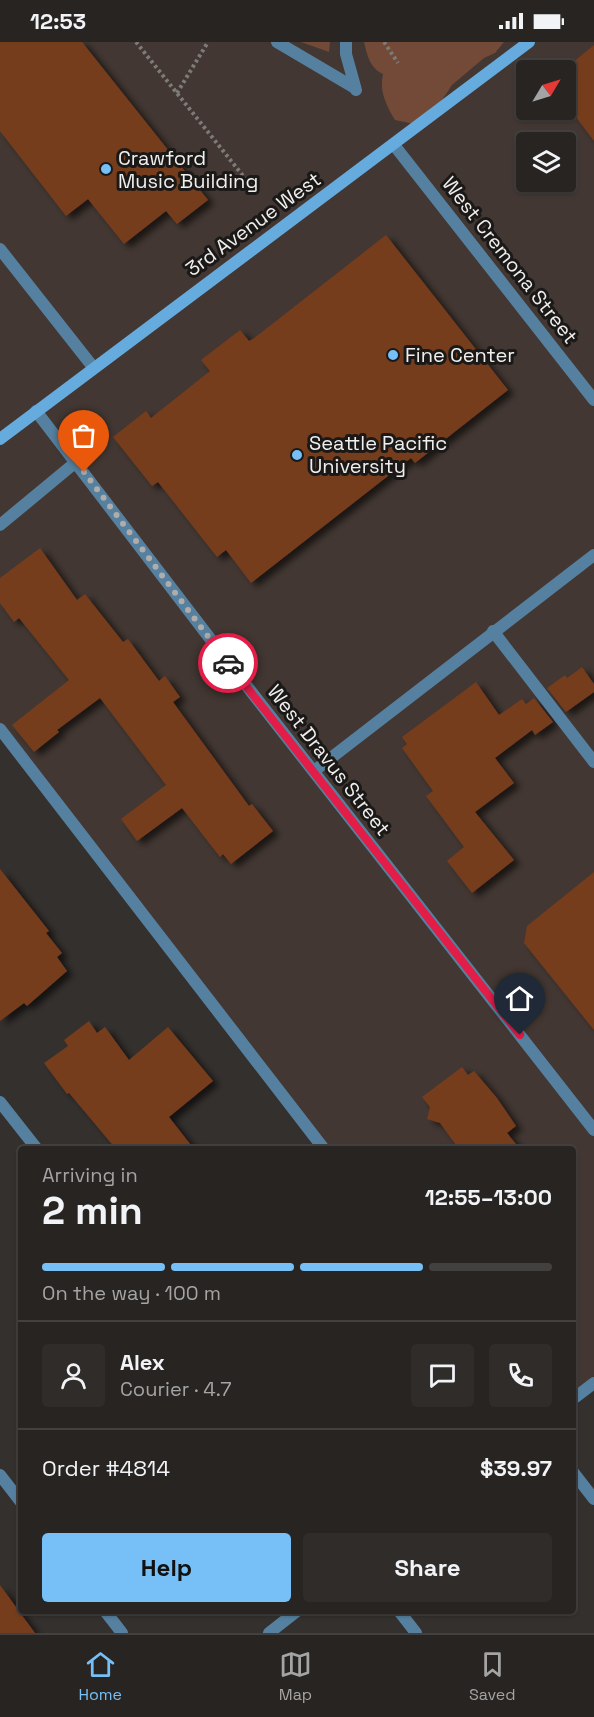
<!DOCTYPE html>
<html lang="en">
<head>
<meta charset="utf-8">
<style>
  :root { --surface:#272422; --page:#2f2c2a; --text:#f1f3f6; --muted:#a4a4a5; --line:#434140; --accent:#76c0f7 }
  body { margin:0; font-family:"Space Grotesk",sans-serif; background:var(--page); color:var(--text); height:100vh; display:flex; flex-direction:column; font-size:22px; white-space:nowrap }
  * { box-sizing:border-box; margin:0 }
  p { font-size:20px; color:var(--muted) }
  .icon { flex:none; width:33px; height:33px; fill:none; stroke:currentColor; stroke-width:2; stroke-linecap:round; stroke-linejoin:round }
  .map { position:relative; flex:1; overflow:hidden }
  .sheet { position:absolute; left:18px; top:1104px; width:558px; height:468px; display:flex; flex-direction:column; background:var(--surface); border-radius:6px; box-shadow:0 2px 4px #0004,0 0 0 2px var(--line) }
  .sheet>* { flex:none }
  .needle { width:39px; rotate:52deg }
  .fabs { position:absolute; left:516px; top:18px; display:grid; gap:12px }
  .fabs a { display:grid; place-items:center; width:60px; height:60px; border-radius:6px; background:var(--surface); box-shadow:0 2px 4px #0004,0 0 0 2px var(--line); font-size:30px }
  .pin { position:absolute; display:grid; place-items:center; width:51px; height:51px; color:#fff; margin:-62px -26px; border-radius:50% 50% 50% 0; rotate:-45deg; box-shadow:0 0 6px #0007 }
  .pin .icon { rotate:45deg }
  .courier { position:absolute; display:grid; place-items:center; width:60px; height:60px; margin:-30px; border:4px solid #e11d48; border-radius:50%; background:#fff; color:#222; box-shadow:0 2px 8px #0007 }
  .overview em { font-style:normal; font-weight:800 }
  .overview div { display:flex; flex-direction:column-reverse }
  .overview { display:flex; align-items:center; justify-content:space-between; height:102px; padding:0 24px }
  h1 { font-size:39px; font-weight:800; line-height:45px }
  .bar { display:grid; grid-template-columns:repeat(4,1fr); gap:9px 6px; align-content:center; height:72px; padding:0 24px }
  .bar i { height:8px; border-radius:4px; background:var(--line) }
  .bar .on { background:var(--accent) }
  .bar p { grid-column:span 4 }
  .line { display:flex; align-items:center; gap:15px; padding:0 24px; border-top:2px solid var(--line) }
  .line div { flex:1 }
  .round { display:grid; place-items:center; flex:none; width:63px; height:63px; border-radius:6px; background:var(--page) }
  .button { display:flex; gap:12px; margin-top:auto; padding:12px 24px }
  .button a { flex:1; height:69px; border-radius:6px; background:var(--accent); color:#111; font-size:24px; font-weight:800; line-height:69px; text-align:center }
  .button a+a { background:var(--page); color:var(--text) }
  .status { display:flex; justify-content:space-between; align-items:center; height:42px; padding:0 30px; background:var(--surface); direction:ltr }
  .status svg { height:16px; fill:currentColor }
  .tabs { display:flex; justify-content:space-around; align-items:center; height:84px; border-top:2px solid var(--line); background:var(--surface); font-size:16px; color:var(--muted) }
  .tabs a { display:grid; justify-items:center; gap:3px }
  .tabs .on { color:var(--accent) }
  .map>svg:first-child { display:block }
  .built { fill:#423732; fill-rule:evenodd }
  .green { fill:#724a37 }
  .building { fill:#763c1f; filter:url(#shadow) }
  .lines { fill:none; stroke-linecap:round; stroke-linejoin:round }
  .path { stroke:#7d7a78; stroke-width:4; stroke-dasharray:3 3; stroke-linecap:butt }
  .lane { stroke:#55809f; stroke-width:12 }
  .street { stroke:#55809f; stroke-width:12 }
  .secondary { stroke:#66abde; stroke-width:12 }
  .done { stroke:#afacaa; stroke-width:6; stroke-dasharray:0 10.8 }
  .route { stroke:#e11d48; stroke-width:8 }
  .poi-dot { fill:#76c0f7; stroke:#1b1918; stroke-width:2 }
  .labels { text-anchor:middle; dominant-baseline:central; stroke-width:6; stroke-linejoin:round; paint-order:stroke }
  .poi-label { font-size:20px; fill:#f1efed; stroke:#1b1918; text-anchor:start }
  .street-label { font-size:20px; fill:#f1efed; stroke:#1b1918 }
</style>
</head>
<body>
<div class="status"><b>12:53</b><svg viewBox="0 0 49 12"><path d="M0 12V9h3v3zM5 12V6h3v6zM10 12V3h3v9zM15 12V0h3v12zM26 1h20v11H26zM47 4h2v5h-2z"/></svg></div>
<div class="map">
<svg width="594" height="1591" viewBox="0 0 594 1591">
  <defs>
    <filter id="shadow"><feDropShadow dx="6" dy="4" stdDeviation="3" flood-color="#0009"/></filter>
  </defs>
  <rect width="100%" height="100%" fill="#34302e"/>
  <path class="built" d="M 0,0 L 594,0 L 594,1340 L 573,1356 L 573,1107 L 324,1107 L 0,687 ZM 526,28 L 566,28 L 566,68 L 526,68 ZM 526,100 L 566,100 L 566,140 L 526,140 Z"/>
  <g class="green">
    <polygon points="301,0 330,0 329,10"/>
    <path d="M 364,0 L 504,0 L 495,11 L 484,16 L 452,43 L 438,64 L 414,82 L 395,78 C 386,63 379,49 383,32 C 370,26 367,13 364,0 Z"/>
  </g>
  <g class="building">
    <polygon points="0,0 82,0 208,158 177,182 166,169 124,202 88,157 66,174 0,89"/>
    <polygon points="594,3 594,99 566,62 566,26"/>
    <polygon points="386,193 508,348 415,421 411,416 251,541 226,508 217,515 158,440 152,444 113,395 146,369 151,376 210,329 201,318 240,288 249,299 253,297"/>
    <polygon points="40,506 77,558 85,552 123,600 128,597 159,639 165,634 180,655 173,660 249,764 252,762 273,789 231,822 223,812 220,815 182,766 137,799 121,777 166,743 100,656 57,688 59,690 34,710 12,683 69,638 19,576 14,580 0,561 0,536"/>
    <polygon points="582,625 594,642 594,650 566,670 547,646 565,633 567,636"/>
    <polygon points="476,640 499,673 522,657 526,662 534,656 553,680 535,693 532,688 495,716 514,741 475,770 514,818 472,851 447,819 464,805 426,754 433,749 402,706 407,702 402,695"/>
    <polygon points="0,827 49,889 46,891 62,911 57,915 67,929 27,964 24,961 0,979"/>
    <polygon points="594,830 594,988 524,901 527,884"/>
    <polygon points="89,979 97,991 105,985 129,1018 168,985 213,1039 169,1075 194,1107 116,1107 69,1051 67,1052 44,1021 68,1004 64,998"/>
    <polygon points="462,1025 468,1033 474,1029 497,1056 516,1084 507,1091 520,1107 459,1107 440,1081 427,1077 430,1065 422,1055"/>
    <polygon points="0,1543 35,1591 0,1591"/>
  </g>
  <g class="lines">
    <g class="path">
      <polyline points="136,0 252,145"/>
      <polyline points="384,0 398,21"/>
      <polyline points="177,51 208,0"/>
    </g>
    <g class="lane">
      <polyline points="0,207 93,325"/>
      <polyline points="493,589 594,720"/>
      <polyline points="0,687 324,1107"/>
      <polyline points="314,729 594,513"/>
      <polyline points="573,1430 594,1457"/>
      <polyline points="0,1433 21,1460"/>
      <polyline points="105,1569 122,1591"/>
    </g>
    <g class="street">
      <polyline points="277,0 355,46"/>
      <polyline points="346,0 346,12 356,48"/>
      <polyline points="394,103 594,358"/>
      <polyline points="36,369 228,620 594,1088"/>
      <polyline points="0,483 76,420"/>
      <polyline points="0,1060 37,1107"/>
      <polyline points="573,1357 594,1341"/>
      <polyline points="399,1569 416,1591"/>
      <polyline points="269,1591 297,1569"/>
    </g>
    <polyline class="secondary" points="0,397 529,0"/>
  </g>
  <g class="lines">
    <polyline class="done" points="84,430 228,621"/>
    <polyline class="route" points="228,621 520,993"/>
  </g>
  <g class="poi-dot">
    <circle cx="106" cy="127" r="6"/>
    <circle cx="393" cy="313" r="6"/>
    <circle cx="297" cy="413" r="6"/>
  </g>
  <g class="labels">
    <g class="poi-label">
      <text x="118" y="116">Crawford<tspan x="118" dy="23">Music Building</tspan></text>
      <text x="405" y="313">Fine Center</text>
      <text x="309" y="401">Seattle Pacific<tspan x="309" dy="23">University</tspan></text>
    </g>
    <g class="street-label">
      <text transform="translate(253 182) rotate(-36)">3rd Avenue West</text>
      <text transform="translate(510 218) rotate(52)">West Cremona Street</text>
      <text transform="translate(329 718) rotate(52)">West Dravus Street</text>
    </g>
  </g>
</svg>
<div class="fabs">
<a><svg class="needle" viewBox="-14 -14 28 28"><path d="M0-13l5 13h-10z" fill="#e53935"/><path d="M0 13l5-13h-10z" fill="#a4a4a5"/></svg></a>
<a><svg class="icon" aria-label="layers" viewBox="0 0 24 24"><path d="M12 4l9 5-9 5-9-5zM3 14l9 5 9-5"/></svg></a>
</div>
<div class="pin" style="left:84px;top:430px;background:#ea580c"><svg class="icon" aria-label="bag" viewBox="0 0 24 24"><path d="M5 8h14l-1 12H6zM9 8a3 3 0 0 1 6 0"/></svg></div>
<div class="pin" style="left:520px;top:993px;background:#1f2937"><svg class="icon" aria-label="home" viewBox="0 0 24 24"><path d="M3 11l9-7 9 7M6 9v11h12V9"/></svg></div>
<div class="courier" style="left:228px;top:621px"><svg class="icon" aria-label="car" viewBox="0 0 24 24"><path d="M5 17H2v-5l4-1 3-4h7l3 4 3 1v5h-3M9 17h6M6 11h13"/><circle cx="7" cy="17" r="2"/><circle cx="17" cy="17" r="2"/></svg></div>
<section class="sheet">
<div class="overview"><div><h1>2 min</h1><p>Arriving in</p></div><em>12:55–13:00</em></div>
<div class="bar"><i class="on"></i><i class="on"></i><i class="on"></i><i></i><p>On the way · 100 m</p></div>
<div class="line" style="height:108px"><a class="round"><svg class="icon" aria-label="person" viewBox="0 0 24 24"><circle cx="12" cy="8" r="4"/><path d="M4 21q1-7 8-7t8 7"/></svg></a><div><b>Alex</b><p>Courier · 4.7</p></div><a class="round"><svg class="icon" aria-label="chat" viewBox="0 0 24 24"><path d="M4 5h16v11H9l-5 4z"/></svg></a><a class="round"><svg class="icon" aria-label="phone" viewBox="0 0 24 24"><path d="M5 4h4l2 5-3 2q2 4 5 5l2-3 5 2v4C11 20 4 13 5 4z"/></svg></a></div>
<div class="line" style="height:78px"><div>Order #4814</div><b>$39.97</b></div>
<div class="button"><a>Help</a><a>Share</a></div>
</section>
</div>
<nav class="tabs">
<a class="on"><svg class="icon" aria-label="home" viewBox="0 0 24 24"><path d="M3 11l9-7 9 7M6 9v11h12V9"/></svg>Home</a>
<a><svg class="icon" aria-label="map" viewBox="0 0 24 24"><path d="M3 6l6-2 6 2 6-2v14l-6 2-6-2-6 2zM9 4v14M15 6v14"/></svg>Map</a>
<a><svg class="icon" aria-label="saved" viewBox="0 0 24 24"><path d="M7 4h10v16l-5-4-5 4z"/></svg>Saved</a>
</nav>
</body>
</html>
